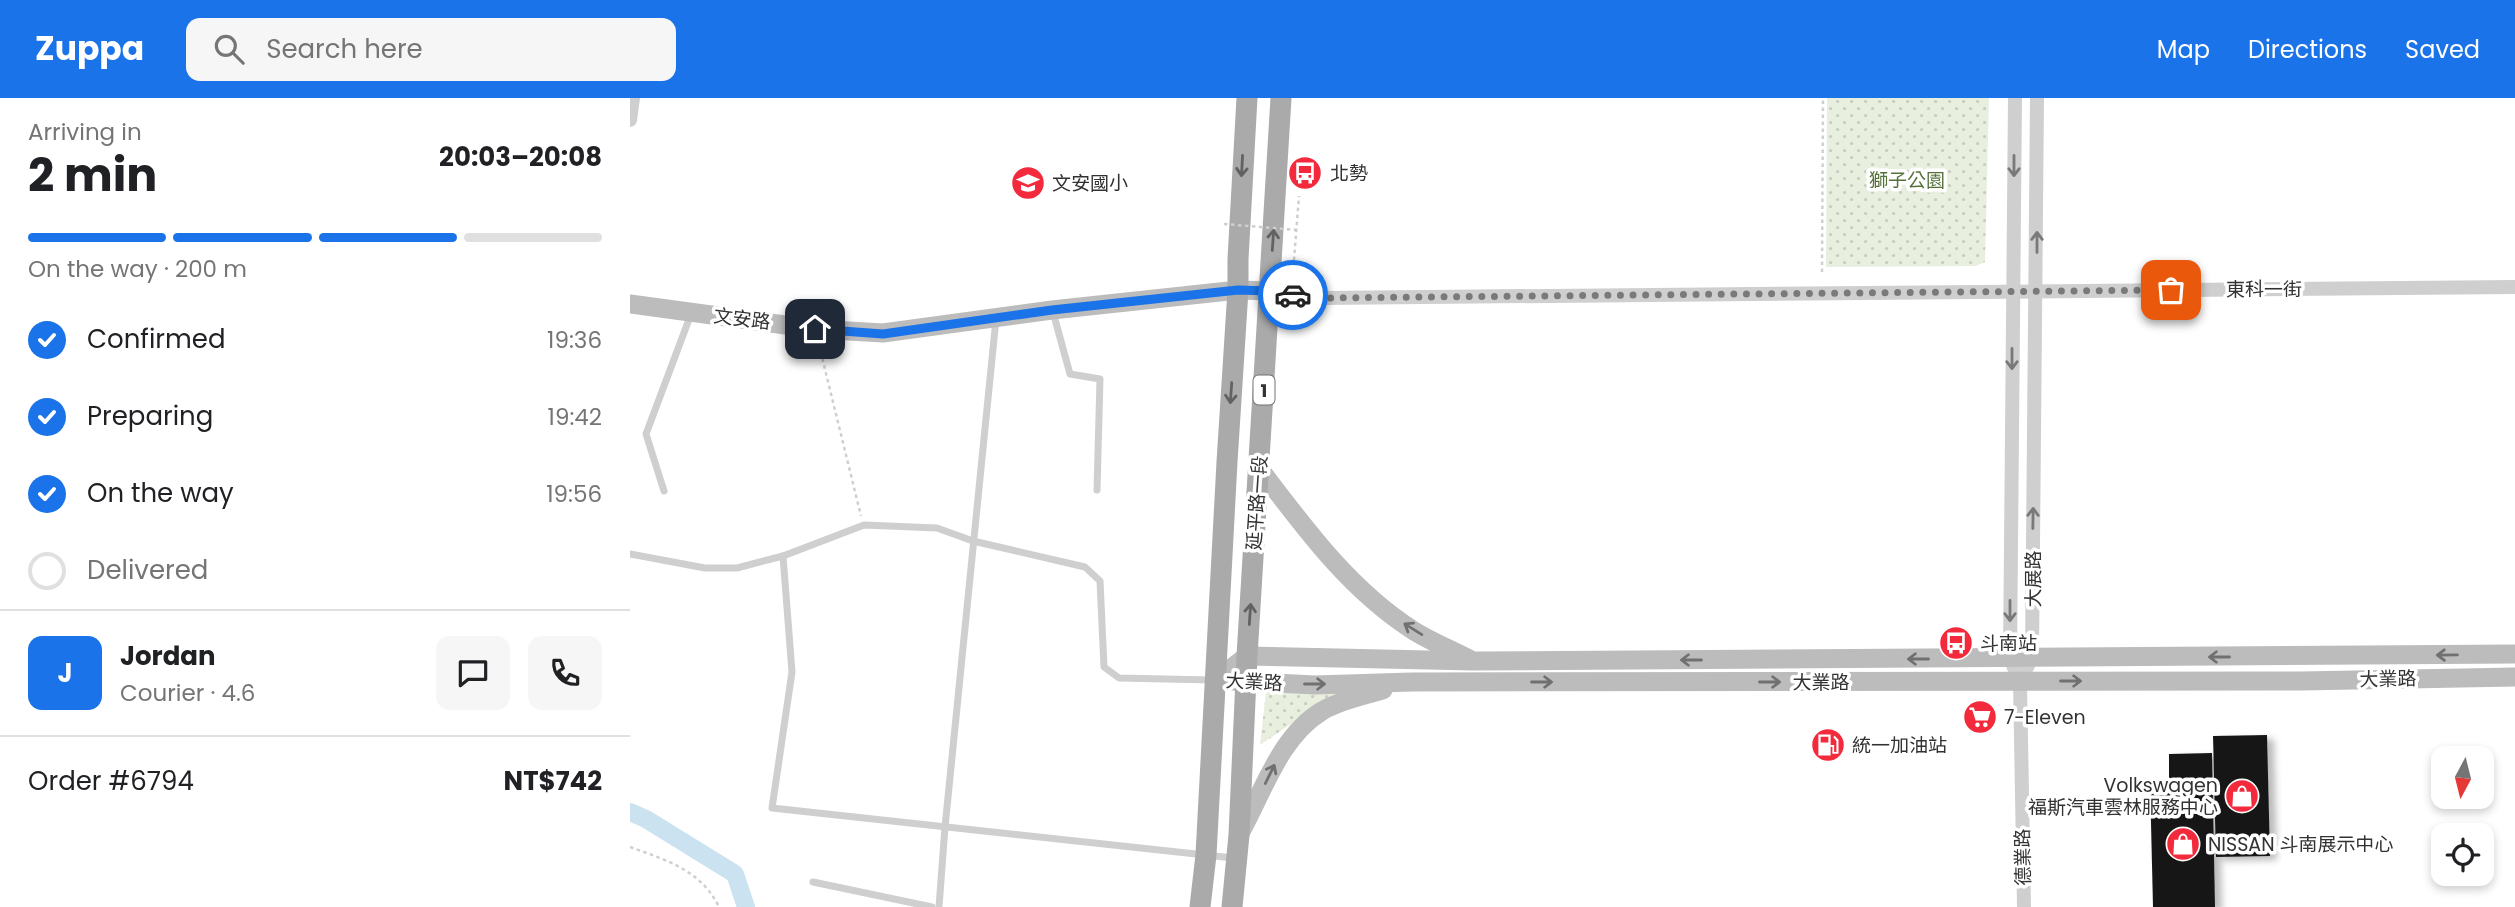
<!DOCTYPE html>
<html lang="en">
<head>
<meta charset="utf-8">
<style>
  :root { --surface:#fff; --page:#f6f6f6; --text:#202124; --muted:#757577; --line:#e0e0e0; --accent:#1a73e8 }
  body { margin:0; font-family:Poppins,"Noto Sans TC",sans-serif; background:var(--page); color:var(--text); height:100vh; display:flex; flex-direction:column; font-size:26px; white-space:nowrap }
  * { box-sizing:border-box; margin:0 }
  p { font-size:23px; color:var(--muted) }
  .icon { flex:none; width:38px; height:38px; fill:none; stroke:currentColor; stroke-width:2; stroke-linecap:round; stroke-linejoin:round }
  .map { position:relative; flex:1; overflow:hidden }
  .details { display:flex; flex-direction:column; background:var(--surface); width:630px }
  .details>* { flex:none }
  .needle { width:46px; rotate:187deg }
  .fabs { position:absolute; left:1801px; top:648px; display:grid; gap:14px }
  .fabs a { display:grid; place-items:center; width:63px; height:63px; border-radius:14px; background:var(--surface); box-shadow:0 4px 10px #0003; font-size:35px }
  .pin { position:absolute; display:grid; place-items:center; width:60px; height:60px; color:#fff; margin:-30px; border-radius:14px; box-shadow:0 4px 10px #0006 }
  .courier { position:absolute; display:grid; place-items:center; width:70px; height:70px; margin:-35px; border:5px solid #1a73e8; border-radius:50%; background:#fff; color:#222; box-shadow:0 2px 9px #0007 }
  .head em { font-style:normal; font-weight:700 }
  .head div { display:flex; flex-direction:column-reverse }
  .head { display:flex; align-items:center; justify-content:space-between; height:119px; padding:0 28px }
  h1 { font-size:46px; font-weight:700; line-height:52px }
  .bar { display:grid; grid-template-columns:repeat(4,1fr); gap:10px 7px; align-content:center; height:84px; padding:0 28px }
  .bar i { height:9px; border-radius:5px; background:var(--line) }
  .bar .current { background:var(--accent) }
  .bar p { grid-column:span 4 }
  .line { display:flex; align-items:center; gap:18px; padding:0 28px; border-top:2px solid var(--line) }
  .line div { flex:1 }
  .round { display:grid; place-items:center; flex:none; width:74px; height:74px; border-radius:14px; background:var(--page) }
  ol { padding:0 28px; list-style:none }
  li { display:flex; align-items:center; gap:21px; height:77px }
  li p { margin-inline-start:auto }
  li .icon { padding:7px; border-radius:50%; background:var(--accent); color:#fff; stroke-width:4 }
  li:last-child { color:var(--muted) }
  li i { width:38px; height:38px; border:4px solid var(--line); border-radius:50% }
  header { display:flex; align-items:center; gap:42px; box-sizing:border-box; height:98px; padding:0 35px; background:var(--accent); color:#fff }
  header strong { font-size:33px }
  nav { display:flex; gap:38px; margin-inline-start:auto; font-size:24px }
  .search { width:490px; height:63px; background:var(--page); display:flex; align-items:center; gap:18px; box-sizing:border-box; padding:0 24px; border-radius:14px; color:var(--muted); font-size:26px }
  main { display:flex; flex:1; min-height:0 }
  .map>svg:first-child { display:block }
  .grass { fill:url(#grass-dots) }
  .lines { fill:none; stroke-linecap:round; stroke-linejoin:round }
  .canal { stroke:#cbe2f0; stroke-width:18 }
  .building { fill:#191919; filter:url(#shadow) }
  .path { stroke:#cfcfcf; stroke-width:2.5; stroke-dasharray:3.5 3.5; stroke-linecap:butt }
  .lane { stroke:#cfcfcf; stroke-width:7 }
  .street { stroke:#cfcfcf; stroke-width:14 }
  .secondary { stroke:#bcbcbc; stroke-width:19 }
  .primary { stroke:#aaa; stroke-width:21 }
  .path-bridge { stroke:#cfcfcf; stroke-width:2.5; stroke-dasharray:3.5 3.5; stroke-linecap:butt }
  .oneway { stroke:#626262 }
  .oneway2 { stroke:#797979 }
  .oneway3 { stroke:#707070 }
  .done { stroke:#7a7a7a; stroke-width:7; stroke-dasharray:0 12.6 }
  .route { stroke:#1a73e8; stroke-width:9 }
  .labels { text-anchor:middle; dominant-baseline:central; stroke-width:7; stroke-linejoin:round; paint-order:stroke }
  .shield { fill:#fff; stroke:#707070; stroke-width:2 }
  .shield-label { font-size:18px; font-weight:bold; fill:#323232 }
  .poi-label { font-size:19px; fill:#323232; stroke:#fff; text-anchor:start }
  .park-label { font-size:19px; fill:#55723b; stroke:#fff }
  .street-label { font-size:19px; fill:#323232; stroke:#fff }
</style>
</head>
<body>
<header>
<strong>Zuppa</strong>
<div class="search"><svg class="icon" aria-label="search" viewBox="0 0 24 24"><circle cx="10" cy="10" r="6"/><path d="M15 15l6 6"/></svg>Search here</div>
<nav><a>Map</a><a>Directions</a><a>Saved</a></nav>
</header>
<main>
<section class="details">
<div class="head"><div><h1>2 min</h1><p>Arriving in</p></div><em>20:03–20:08</em></div>
<div class="bar"><i class="current"></i><i class="current"></i><i class="current"></i><i></i><p>On the way · 200 m</p></div>
<ol>
<li><svg class="icon" aria-label="check" viewBox="0 0 24 24"><path d="M5 12l5 5 9-10"/></svg>Confirmed<p>19:36</p></li>
<li><svg class="icon" aria-label="check" viewBox="0 0 24 24"><path d="M5 12l5 5 9-10"/></svg>Preparing<p>19:42</p></li>
<li><svg class="icon" aria-label="check" viewBox="0 0 24 24"><path d="M5 12l5 5 9-10"/></svg>On the way<p>19:56</p></li>
<li><i></i>Delivered</li>
</ol>
<div class="line" style="height:126px"><b class="round" style="background:var(--accent);color:#fff">J</b><div><b>Jordan</b><p>Courier · 4.6</p></div><a class="round"><svg class="icon" aria-label="chat" viewBox="0 0 24 24"><path d="M4 5h16v11H9l-5 4z"/></svg></a><a class="round"><svg class="icon" aria-label="phone" viewBox="0 0 24 24"><path d="M5 4h4l2 5-3 2q2 4 5 5l2-3 5 2v4C11 20 4 13 5 4z"/></svg></a></div>
<div class="line" style="height:91px"><div>Order #6794</div><b>NT$742</b></div>
</section>
<div class="map">
<svg width="1885" height="809" viewBox="0 0 1885 809">
  <defs>
    <pattern id="grass-dots" width="8" height="8" patternUnits="userSpaceOnUse" patternTransform="scale(1.75)"><rect width="8" height="8" fill="#e8efdf"/><path d="M2 2h.1M6 6h.1" fill="none" stroke="#c7cdc0" stroke-width="1.8" stroke-linecap="round"/></pattern>
    <filter id="shadow"><feDropShadow dx="7" dy="4" stdDeviation="3.5" flood-color="#0004"/></filter>
  </defs>
  <rect width="100%" height="100%" fill="#fff"/>
  <g class="grass">
    <polygon points="1197,0 1359,0 1355,164 1346,168 1196,169"/>
    <polygon points="636,594 705,596 630,647"/>
  </g>
  <g class="lines">
    <polyline class="canal" points="0,714 16,721 105,776 116,809"/>
  </g>
  <g class="building">
    <polygon points="1637,637 1640,758 1586,759 1583,638"/>
    <polygon points="1582,655 1585,809 1523,809 1520,683 1539,683 1539,656"/>
  </g>
  <g class="lines">
    <g class="path">
      <polyline points="664,162 669,98"/>
      <polyline points="1192,174 1193,0"/>
      <polyline points="189,247 231,418"/>
      <path d="M 0,749 C 36,762 71,772 89,809"/>
    </g>
    <g class="lane">
      <polyline points="423,214 440,276 470,281 467,392"/>
      <polyline points="34,393 16,336 61,216"/>
      <polyline points="0,456 75,470 107,470 153,458 234,427 307,430 343,443 455,469 470,483 474,569 489,580 582,582"/>
      <polyline points="153,458 162,574 142,710 603,760"/>
      <polyline points="183,784 302,809"/>
      <polyline points="309,809 315,729 366,221"/>
    </g>
    <g class="street">
      <polyline points="1385,0 1380,560 1390,584 1394,809"/>
      <polyline points="0,22 3,0"/>
      <polyline points="641,193 692,200 1885,189"/>
      <polyline points="1390,584 1402,559 1407,0"/>
    </g>
    <g class="secondary">
      <polyline points="0,206 185,231 253,235 422,212 608,192 641,193"/>
      <path d="M 629,370 C 674,429 718,490 781,531 C 799,543 820,551 839,561"/>
      <polyline points="586,582 617,558 843,563 1885,556"/>
      <polyline points="602,583 685,587 782,584 1671,583 1885,579"/>
      <path d="M 609,737 C 633,695 649,639 692,613 C 711,602 733,598 753,592"/>
    </g>
    <g class="primary">
      <polyline points="570,809 576,757 597,364 608,192 608,161 617,0"/>
      <polyline points="602,809 609,737 617,558 651,0"/>
    </g>
    <polyline class="path-bridge" points="594,126 667,132"/>
  </g>
  <defs><path id="oneway-shaft" d="M-6 0H5M1.5-3L5.5 0L1.5 3" fill="none" stroke-width="1.6" stroke-linecap="round" stroke-linejoin="round" transform="scale(1.75)"/></defs>
  <g class="oneway">
    <use href="#oneway-shaft" transform="translate(612 68) rotate(93)"/>
    <use href="#oneway-shaft" transform="translate(643 142) rotate(-86)"/>
    <use href="#oneway-shaft" transform="translate(601 295) rotate(94)"/>
    <use href="#oneway-shaft" transform="translate(620 516) rotate(-86)"/>
  </g>
  <g class="oneway2">
    <use href="#oneway-shaft" transform="translate(1384 68) rotate(90)"/>
    <use href="#oneway-shaft" transform="translate(1407 144) rotate(-90)"/>
    <use href="#oneway-shaft" transform="translate(1382 261) rotate(90)"/>
    <use href="#oneway-shaft" transform="translate(1403 420) rotate(-89)"/>
    <use href="#oneway-shaft" transform="translate(1380 513) rotate(90)"/>
  </g>
  <g class="oneway3">
    <use href="#oneway-shaft" transform="translate(783 531) rotate(-148)"/>
    <use href="#oneway-shaft" transform="translate(1817 557) rotate(179)"/>
    <use href="#oneway-shaft" transform="translate(1589 559) rotate(180)"/>
    <use href="#oneway-shaft" transform="translate(1288 561) rotate(180)"/>
    <use href="#oneway-shaft" transform="translate(1061 562) rotate(180)"/>
    <use href="#oneway-shaft" transform="translate(1441 583)"/>
    <use href="#oneway-shaft" transform="translate(912 584)"/>
    <use href="#oneway-shaft" transform="translate(1140 584)"/>
    <use href="#oneway-shaft" transform="translate(685 586)"/>
    <use href="#oneway-shaft" transform="translate(640 676) rotate(-64)"/>
  </g>
  <g class="lines">
    <polyline class="done" points="663,197 692,200 1541,192"/>
    <polyline class="route" points="185,231 253,236 422,212 608,192 641,193 663,197"/>
  </g>
  <defs>
    <g id="bus-disc" transform="scale(1.75)"><circle r="9.5" fill="#f32a3c" stroke="#fff"/><path d="M-5-6H5V4H4V6H2V4H-2V6H-4V4H-5ZM-3.5-4V0h7V-4ZM-3.5 1.2v1.5H-2V1.2ZM2 1.2v1.5H3.5V1.2Z" fill="#fff"/></g>
    <g id="school-disc" transform="scale(1.75)"><circle r="9.5" fill="#f32a3c" stroke="#fff"/><path d="M0-5L7-2L0 1L-7-2ZM-4 1L0 2.5L4 1V4Q0 6-4 4Z" fill="#fff"/></g>
    <g id="supermarket-disc" transform="scale(1.75)"><circle r="9.5" fill="#f32a3c" stroke="#fff"/><path d="M-6-5.5h2.5l.6 2H6L4.5 2H-2.5L-4.4-4H-6ZM-1.5 3.2a1.3 1.3 0 1 0 .1 0ZM3 3.2a1.3 1.3 0 1 0 .1 0Z" fill="#fff"/></g>
    <g id="fuel-disc" transform="scale(1.75)"><circle r="9.5" fill="#f32a3c" stroke="#fff"/><path d="M-5.5-6h7V0h2V4h1.3V-2.5L3-4.5l.8-.8L6-3V5H2.5V1h-1V6h-7ZM-4.2-4.7v3.2H.2V-4.7Z" fill="#fff"/></g>
    <g id="shop-disc" transform="scale(1.75)"><circle r="9.5" fill="#f32a3c" stroke="#fff"/><path d="M-5-2.5h2.3a2.7 3.5 0 0 1 5.4 0H5L5.5 6h-11ZM-1.5-2.5h3a1.5 2.3 0 0 0-3 0Z" fill="#fff"/></g>
  </defs>
  <g fill-rule="evenodd">
    <use href="#bus-disc" x="675" y="75"/>
    <use href="#school-disc" x="398" y="85"/>
    <use href="#bus-disc" x="1326" y="545"/>
    <use href="#supermarket-disc" x="1350" y="619"/>
    <use href="#fuel-disc" x="1198" y="647"/>
    <use href="#shop-disc" x="1612" y="698"/>
    <use href="#shop-disc" x="1553" y="746"/>
  </g>
  <g class="labels">
    <rect class="shield" x="623.5" y="277.5" width="21" height="29" rx="5"/>
    <g class="shield-label">
      <text x="634" y="292">1</text>
    </g>
    <g class="poi-label">
      <text x="700" y="75">北勢</text>
      <text x="422" y="85">文安國小</text>
      <text x="1350" y="545">斗南站</text>
      <text x="1374" y="619">7-Eleven</text>
      <text x="1222" y="647">統一加油站</text>
      <text x="1588" y="687" text-anchor="end">Volkswagen<tspan x="1588" dy="22">福斯汽車雲林服務中心</tspan></text>
      <text x="1578" y="746">NISSAN 斗南展示中心</text>
    </g>
    <g class="park-label">
      <text x="1277" y="82">獅子公園</text>
    </g>
    <g class="street-label">
      <text x="1634" y="191">東科一街</text>
      <text transform="translate(112 221) rotate(7)">文安路</text>
      <text transform="translate(627 405) rotate(-86)">延平路一段</text>
      <text transform="translate(1403 481) rotate(-90)">大展路</text>
      <text transform="translate(1758 581) rotate(-1)">大業路</text>
      <text transform="translate(624 584) rotate(3)">大業路</text>
      <text x="1191" y="584">大業路</text>
      <text transform="translate(1393 759) rotate(-91)">德業路</text>
    </g>
  </g>
</svg>
<div class="fabs">
<a><svg class="needle" viewBox="-14 -14 28 28"><path d="M0-13l5 13h-10z" fill="#e53935"/><path d="M0 13l5-13h-10z" fill="#757577"/></svg></a>
<a><svg class="icon" aria-label="locate" viewBox="0 0 24 24"><circle cx="12" cy="12" r="6"/><path d="M12 2v4M12 18v4M2 12h4M18 12h4"/></svg></a>
</div>
<div class="pin" style="left:1541px;top:192px;background:#ea580c"><svg class="icon" aria-label="bag" viewBox="0 0 24 24"><path d="M5 8h14l-1 12H6zM9 8a3 3 0 0 1 6 0"/></svg></div>
<div class="pin" style="left:185px;top:231px;background:#1f2937"><svg class="icon" aria-label="home" viewBox="0 0 24 24"><path d="M3 11l9-7 9 7M6 9v11h12V9"/></svg></div>
<div class="courier" style="left:663px;top:197px"><svg class="icon" aria-label="car" viewBox="0 0 24 24"><path d="M5 17H2v-5l4-1 3-4h7l3 4 3 1v5h-3M9 17h6M6 11h13"/><circle cx="7" cy="17" r="2"/><circle cx="17" cy="17" r="2"/></svg></div>
</div>
</main>
</body>
</html>
